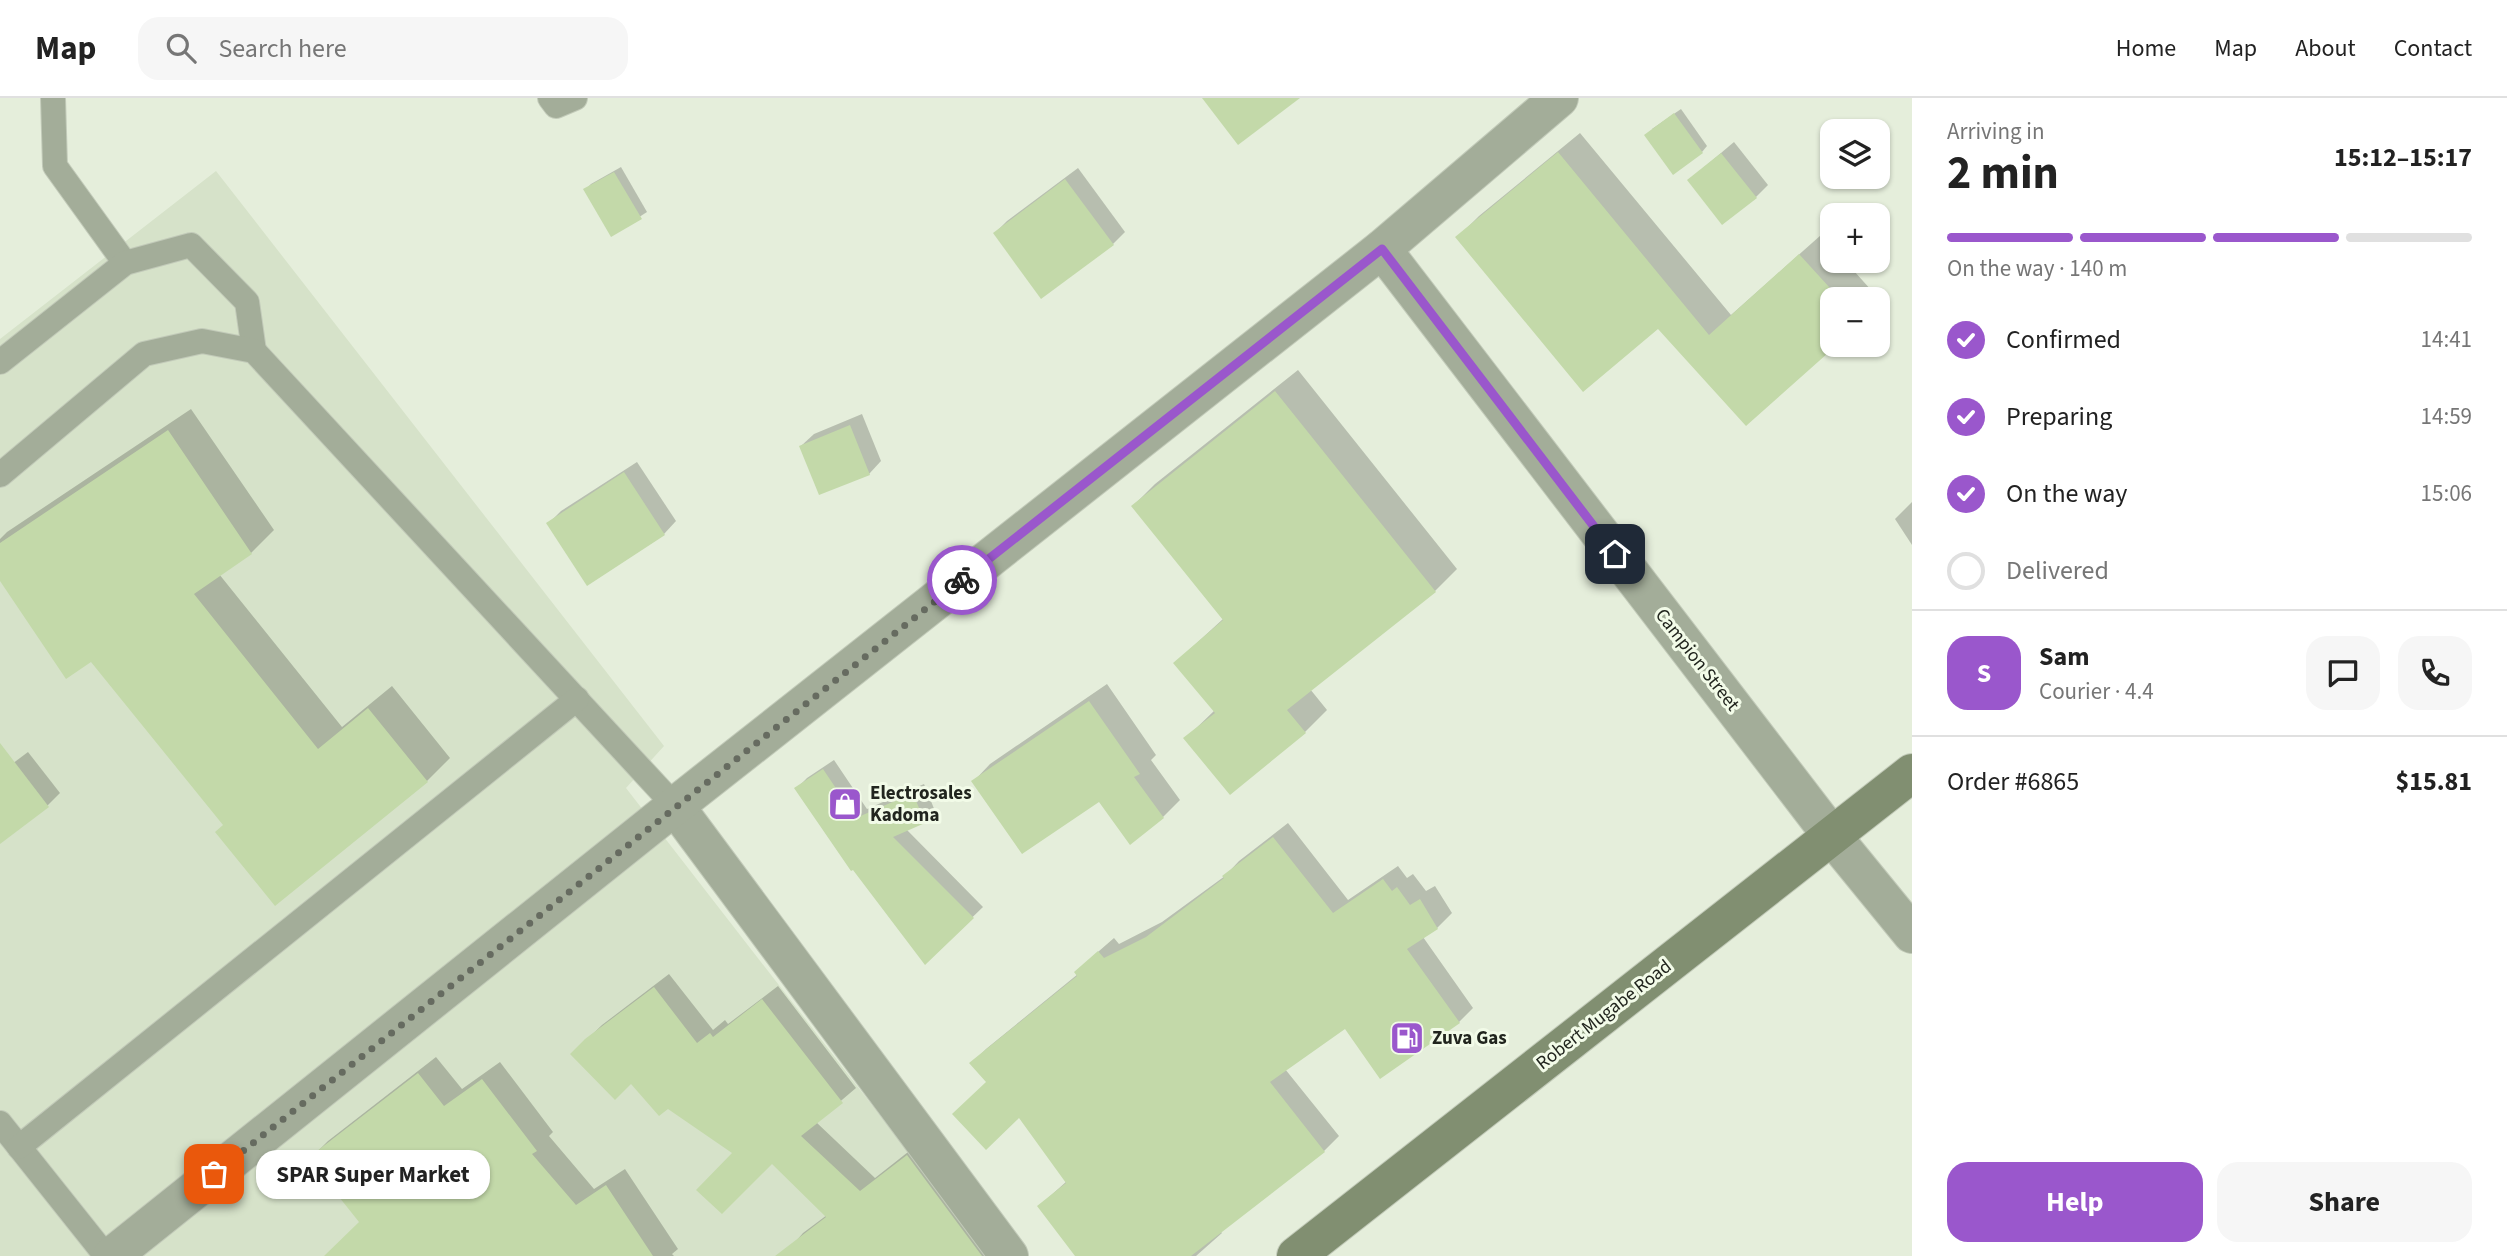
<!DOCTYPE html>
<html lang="en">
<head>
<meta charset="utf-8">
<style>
  :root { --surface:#fff; --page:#f6f6f6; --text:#222; --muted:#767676; --line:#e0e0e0; --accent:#9a57cc }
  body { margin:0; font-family:"Source Sans 3",sans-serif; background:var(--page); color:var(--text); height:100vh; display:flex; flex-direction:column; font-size:26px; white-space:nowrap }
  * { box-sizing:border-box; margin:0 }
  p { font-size:23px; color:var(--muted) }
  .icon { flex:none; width:38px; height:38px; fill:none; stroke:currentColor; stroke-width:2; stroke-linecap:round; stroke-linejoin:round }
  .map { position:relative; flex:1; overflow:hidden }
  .details { display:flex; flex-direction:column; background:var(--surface); width:595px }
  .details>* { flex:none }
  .tools { position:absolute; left:1820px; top:21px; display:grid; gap:14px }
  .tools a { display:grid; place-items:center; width:70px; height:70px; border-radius:14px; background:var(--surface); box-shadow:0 2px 5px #0004; font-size:35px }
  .pin { position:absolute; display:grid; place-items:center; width:60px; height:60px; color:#fff; margin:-30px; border-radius:14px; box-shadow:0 4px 10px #0006 }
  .courier { position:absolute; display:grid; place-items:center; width:70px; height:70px; margin:-35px; border:5px solid #9a57cc; border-radius:50%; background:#fff; color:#222; box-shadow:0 2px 9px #0007 }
  .bubble { position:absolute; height:49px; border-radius:21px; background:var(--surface); box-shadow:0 2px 5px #0004; font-size:23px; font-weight:700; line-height:49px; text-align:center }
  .headline em { font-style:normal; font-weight:700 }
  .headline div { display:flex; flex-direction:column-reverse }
  .headline { display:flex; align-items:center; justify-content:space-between; height:119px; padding:0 35px }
  h1 { font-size:46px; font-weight:700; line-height:52px }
  .bar { display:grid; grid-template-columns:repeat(4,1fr); gap:10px 7px; align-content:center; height:84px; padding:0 35px }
  .bar i { height:9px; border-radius:5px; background:var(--line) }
  .bar .on { background:var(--accent) }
  .bar p { grid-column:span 4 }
  .line { display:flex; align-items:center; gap:18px; padding:0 35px; border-top:2px solid var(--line) }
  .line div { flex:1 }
  .round { display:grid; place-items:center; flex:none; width:74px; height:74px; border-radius:21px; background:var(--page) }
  ol { padding:0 35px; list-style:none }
  li { display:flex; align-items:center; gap:21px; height:77px }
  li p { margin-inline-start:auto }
  li .icon { padding:7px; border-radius:50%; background:var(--accent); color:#fff; stroke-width:4 }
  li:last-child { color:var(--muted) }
  li i { width:38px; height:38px; border:4px solid var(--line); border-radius:50% }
  .action { display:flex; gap:14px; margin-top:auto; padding:14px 35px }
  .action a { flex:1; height:80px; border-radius:21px; background:var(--accent); color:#fff; font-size:28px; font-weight:700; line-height:80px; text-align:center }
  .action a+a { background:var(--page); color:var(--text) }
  header { display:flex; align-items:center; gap:42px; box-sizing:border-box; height:98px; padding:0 35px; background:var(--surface); border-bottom:2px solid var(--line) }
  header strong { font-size:33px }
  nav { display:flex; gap:38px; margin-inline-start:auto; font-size:24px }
  .search { width:490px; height:63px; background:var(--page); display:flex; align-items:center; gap:18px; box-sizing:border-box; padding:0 24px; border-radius:21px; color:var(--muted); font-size:26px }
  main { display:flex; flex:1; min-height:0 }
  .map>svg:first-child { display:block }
  .built { fill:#d6e2c9 }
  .shadow { fill:#0003 }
  .building { fill:#c3d9a9 }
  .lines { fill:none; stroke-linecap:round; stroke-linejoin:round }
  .lane-casing { stroke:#c2cab9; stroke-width:26 }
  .street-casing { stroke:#c2cab9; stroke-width:40 }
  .secondary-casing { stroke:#c2cab9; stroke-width:40 }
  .lane { stroke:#a3ad99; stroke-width:24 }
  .street { stroke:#a3ad99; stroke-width:38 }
  .secondary { stroke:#818f71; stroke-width:38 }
  .done { stroke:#666b60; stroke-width:7; stroke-dasharray:0 12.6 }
  .route { stroke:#9a57cc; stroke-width:9 }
  .labels { text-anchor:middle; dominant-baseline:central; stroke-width:6; stroke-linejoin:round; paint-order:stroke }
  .street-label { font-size:19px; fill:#21251e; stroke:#f2fbe8 }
  .poi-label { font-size:19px; font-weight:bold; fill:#21251e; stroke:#f2fbe8; text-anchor:start }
</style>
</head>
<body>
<header>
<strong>Map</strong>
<div class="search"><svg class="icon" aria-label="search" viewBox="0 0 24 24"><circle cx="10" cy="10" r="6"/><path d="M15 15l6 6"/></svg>Search here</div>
<nav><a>Home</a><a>Map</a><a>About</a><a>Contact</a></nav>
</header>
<main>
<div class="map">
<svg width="1912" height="1158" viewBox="0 0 1912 1158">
  <rect width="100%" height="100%" fill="#e5eedb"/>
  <polygon class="built" points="216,73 664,648 626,690 989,1158 0,1158 0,241"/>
  <g class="shadow">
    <polygon points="1681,11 1707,48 1702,54 1652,31"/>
    <polygon points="1580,35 1731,217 1821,137 1832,149 1832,163 1845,163 1881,203 1878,206 1878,201 1832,201 1832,247 1835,247 1746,326 1659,229 1458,139 1479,118"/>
    <polygon points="1734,44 1768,87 1756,99 1689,82"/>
    <polygon points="621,69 647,114 611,137 585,92 591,86"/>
    <polygon points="1078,70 1125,134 1113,146 995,135 1007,123"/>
    <polygon points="1298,272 1457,471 1435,493 1310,591 1327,612 1305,634 1186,640 1215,612 1175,565 1223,521 1133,408 1155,386"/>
    <polygon points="191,311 274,432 251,455 219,476 342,629 392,588 450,660 427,683 225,727 92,562 0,480 0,441 7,434"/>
    <polygon points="862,316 881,363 869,376 801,348 814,336"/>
    <polygon points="637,364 676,423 664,436 548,426 561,413"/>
    <polygon points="1912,404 1912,447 1895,421"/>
    <polygon points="1107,586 1156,657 1151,662 1180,702 1163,719 1099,702 973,684 990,666"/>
    <polygon points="28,654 60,695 48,707 0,744 0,675"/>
    <polygon points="834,662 867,711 924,686 935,713 924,723 906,731 983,809 925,865 797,690 807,680"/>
    <polygon points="1288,725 1348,802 1398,768 1407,780 1413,776 1426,793 1435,788 1452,815 1437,830 1423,839 1473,910 1459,924 1345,928 1285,971 1339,1038 1324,1053 1220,1133 1222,1135 1196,1158 1077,1158 1039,1108 1067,1083 1019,1017 971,966 986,951 1078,876 1091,860 1114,840 1119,846 1162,824 1225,778 1239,763"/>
    <polygon points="669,876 713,932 725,922 728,926 778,888 856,990 816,1024 875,1080 922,1043 1008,1158 783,1158 803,1135 827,1117 772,1063 735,1055 632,984 572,956 602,927"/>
    <polygon points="436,959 462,991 500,964 553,1034 549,1038 594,1091 625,1071 678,1151 672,1156 674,1158 331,1158 361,1124 311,1060 328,1043"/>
  </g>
  <g class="building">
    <polygon points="1202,0 1300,0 1238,47"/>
    <polygon points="1674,15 1703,55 1673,77 1644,37"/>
    <polygon points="1558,54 1709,237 1799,156 1840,201 1832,201 1832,247 1837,247 1746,328 1658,231 1583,294 1455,139"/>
    <polygon points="1721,55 1757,100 1722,127 1687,82"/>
    <polygon points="614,74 642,121 611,139 583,91"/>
    <polygon points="1065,81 1114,147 1041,201 993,135"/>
    <polygon points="1275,293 1436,494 1287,612 1306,635 1230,697 1183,640 1215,615 1173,565 1223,522 1131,408"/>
    <polygon points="850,327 870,377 819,397 799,348"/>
    <polygon points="168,332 252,456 194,496 318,651 368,610 428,684 275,808 215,734 223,727 91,564 66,581 0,483 0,445"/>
    <polygon points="624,374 665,437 587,488 546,425"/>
    <polygon points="1089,603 1140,676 1134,679 1164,720 1130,747 1099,704 1022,756 971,683"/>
    <polygon points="0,645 49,709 0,746"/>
    <polygon points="823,671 856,720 913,695 925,725 893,739 974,820 925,867 853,772 851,773 794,690"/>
    <polygon points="1273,739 1333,815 1383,781 1392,793 1397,789 1410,807 1420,801 1438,831 1407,851 1460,925 1380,981 1345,931 1270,984 1325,1054 1191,1158 1075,1158 1037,1108 1066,1085 1019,1020 986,1052 952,1016 986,984 969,965 1077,878 1074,874 1098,853 1104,860 1146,839 1224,780 1222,778"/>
    <polygon points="654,889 697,945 710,935 713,939 762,901 843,1005 801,1038 860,1093 907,1057 982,1158 775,1158 826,1119 772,1066 722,1116 696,1092 732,1055 668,1011 659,1018 631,986 615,1002 570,956 585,941"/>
    <polygon points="418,975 444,1008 482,981 537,1053 532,1056 576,1107 606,1087 653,1158 324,1158 359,1124 308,1060"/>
  </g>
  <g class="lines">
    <g class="lane-casing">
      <g id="lane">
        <polyline points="53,0 55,68 125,165"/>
        <polyline points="550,0 556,8 575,0"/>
        <polyline points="0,264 125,165 191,147 247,204 254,253"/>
        <polyline points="0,377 144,256 202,243 254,253 675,708"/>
        <polyline points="0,1025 106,1158"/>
        <polyline points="19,1049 577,601"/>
      </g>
    </g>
    <g class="street-casing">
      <g id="street">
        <polyline points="1382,151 1832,738 1912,836"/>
        <polyline points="675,708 1009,1158"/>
        <polyline points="112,1158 675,708 1382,151 1559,0"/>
      </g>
    </g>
    <g class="secondary-casing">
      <polyline id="secondary" points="1296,1158 1912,675"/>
    </g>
    <use href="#lane" class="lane"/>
    <use href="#street" class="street"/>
    <use href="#secondary" class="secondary"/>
  </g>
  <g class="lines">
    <polyline class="done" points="214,1076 962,482"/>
    <polyline class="route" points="962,482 1382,151 1615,456"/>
  </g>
  <defs>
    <g id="shop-square" transform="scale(1.75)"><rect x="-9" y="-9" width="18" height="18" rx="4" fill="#9a57cc" stroke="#f2fbe8"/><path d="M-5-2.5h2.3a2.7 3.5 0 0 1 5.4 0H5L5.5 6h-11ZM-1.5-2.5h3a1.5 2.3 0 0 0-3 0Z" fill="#fff"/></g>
    <g id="fuel-square" transform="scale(1.75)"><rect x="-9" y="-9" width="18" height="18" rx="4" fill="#9a57cc" stroke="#f2fbe8"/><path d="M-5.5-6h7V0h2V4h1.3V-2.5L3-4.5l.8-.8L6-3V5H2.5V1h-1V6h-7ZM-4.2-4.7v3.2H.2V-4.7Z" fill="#fff"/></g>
  </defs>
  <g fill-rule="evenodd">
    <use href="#shop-square" x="845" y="706"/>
    <use href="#fuel-square" x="1407" y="940"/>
  </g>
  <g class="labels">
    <g class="street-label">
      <text transform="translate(1697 562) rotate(52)">Campion Street</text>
      <text transform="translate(1604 917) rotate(-38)">Robert Mugabe Road</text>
    </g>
    <g class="poi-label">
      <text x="870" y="695">Electrosales<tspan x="870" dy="22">Kadoma</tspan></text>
      <text x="1432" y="940">Zuva Gas</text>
    </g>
  </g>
</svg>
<div class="tools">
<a><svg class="icon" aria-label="layers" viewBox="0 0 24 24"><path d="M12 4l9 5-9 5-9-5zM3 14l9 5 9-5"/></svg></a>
<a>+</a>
<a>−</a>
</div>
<div class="pin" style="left:214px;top:1076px;background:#ea580c"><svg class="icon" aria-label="bag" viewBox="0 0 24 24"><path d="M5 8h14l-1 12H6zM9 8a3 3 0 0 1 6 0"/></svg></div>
<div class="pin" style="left:1615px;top:456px;background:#1f2937"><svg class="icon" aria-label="home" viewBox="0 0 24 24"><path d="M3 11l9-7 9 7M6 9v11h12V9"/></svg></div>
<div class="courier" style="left:962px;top:482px"><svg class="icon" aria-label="bike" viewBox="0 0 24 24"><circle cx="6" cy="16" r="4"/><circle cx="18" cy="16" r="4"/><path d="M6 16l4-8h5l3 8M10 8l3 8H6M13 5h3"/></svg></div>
<div class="bubble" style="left:256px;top:1052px;width:234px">SPAR Super Market</div>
</div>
<section class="details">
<div class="headline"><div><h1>2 min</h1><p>Arriving in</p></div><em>15:12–15:17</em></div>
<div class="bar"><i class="on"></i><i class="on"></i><i class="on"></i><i></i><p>On the way · 140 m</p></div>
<ol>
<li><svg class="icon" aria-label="check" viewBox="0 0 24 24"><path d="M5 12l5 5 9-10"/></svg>Confirmed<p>14:41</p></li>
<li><svg class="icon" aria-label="check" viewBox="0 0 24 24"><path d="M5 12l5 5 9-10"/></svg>Preparing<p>14:59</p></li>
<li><svg class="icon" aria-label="check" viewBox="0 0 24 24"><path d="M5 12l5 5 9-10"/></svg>On the way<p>15:06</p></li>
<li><i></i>Delivered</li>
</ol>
<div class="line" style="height:126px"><b class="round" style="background:var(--accent);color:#fff">S</b><div><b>Sam</b><p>Courier · 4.4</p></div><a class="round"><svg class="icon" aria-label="chat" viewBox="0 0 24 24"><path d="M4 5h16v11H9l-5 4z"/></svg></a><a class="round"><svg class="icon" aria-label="phone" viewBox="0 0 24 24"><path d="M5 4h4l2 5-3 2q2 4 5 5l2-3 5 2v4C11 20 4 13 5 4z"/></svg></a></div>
<div class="line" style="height:91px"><div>Order #6865</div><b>$15.81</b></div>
<div class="action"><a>Help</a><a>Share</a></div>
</section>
</main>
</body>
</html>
